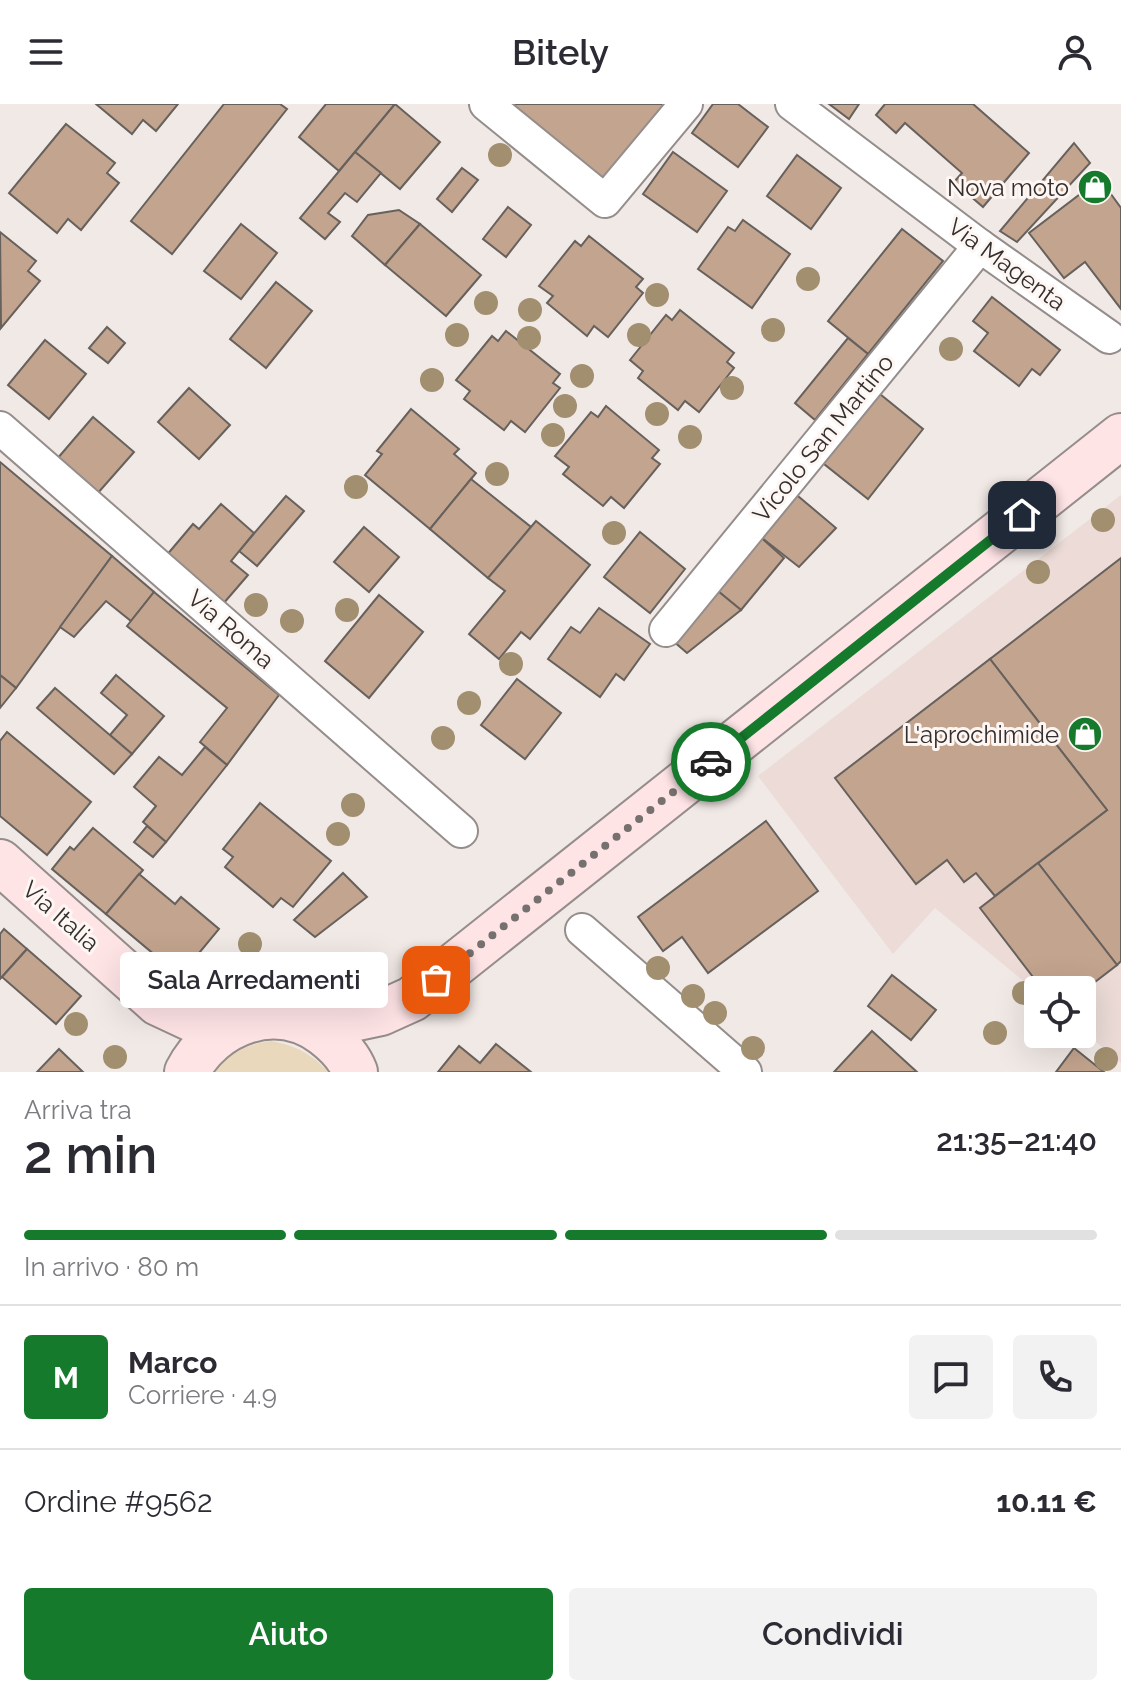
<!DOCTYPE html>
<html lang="it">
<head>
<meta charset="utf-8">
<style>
  :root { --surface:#fff; --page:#f2f2f3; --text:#2b2b33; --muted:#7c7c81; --line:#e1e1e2; --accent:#157a2c }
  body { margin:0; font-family:Raleway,sans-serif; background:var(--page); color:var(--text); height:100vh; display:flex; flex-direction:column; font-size:30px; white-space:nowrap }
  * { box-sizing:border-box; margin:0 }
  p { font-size:26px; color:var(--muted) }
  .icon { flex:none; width:44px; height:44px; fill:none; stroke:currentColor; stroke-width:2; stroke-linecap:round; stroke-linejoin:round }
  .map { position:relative; height:968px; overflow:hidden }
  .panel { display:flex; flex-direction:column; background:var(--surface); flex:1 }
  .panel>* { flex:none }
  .buttons { position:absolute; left:1024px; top:872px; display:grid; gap:16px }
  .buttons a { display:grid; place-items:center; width:72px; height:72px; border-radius:8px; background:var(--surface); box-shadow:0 8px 32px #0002; font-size:40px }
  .pin { position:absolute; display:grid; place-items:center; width:68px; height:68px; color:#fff; margin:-34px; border-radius:16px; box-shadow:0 4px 12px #0006 }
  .courier { position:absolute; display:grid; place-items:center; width:80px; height:80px; margin:-40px; border:6px solid #157a2c; border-radius:50%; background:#fff; color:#222; box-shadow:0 2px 10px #0007 }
  .bubble { position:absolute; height:56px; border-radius:8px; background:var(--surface); box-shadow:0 8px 32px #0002; font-size:26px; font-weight:600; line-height:56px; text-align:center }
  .head em { font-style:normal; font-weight:600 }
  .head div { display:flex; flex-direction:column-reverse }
  .head { display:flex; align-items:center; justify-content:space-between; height:136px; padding:0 24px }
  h1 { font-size:52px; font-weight:600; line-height:60px }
  .bar { display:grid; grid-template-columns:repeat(4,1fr); gap:12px 8px; align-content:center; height:96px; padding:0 24px }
  .bar i { height:10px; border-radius:6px; background:var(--line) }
  .bar .selected { background:var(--accent) }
  .bar p { grid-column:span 4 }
  .line { display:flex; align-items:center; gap:20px; padding:0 24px; border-top:2px solid var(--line) }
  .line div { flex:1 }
  .round { display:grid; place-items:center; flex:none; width:84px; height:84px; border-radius:8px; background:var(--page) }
  .button { display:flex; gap:16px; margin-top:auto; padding:16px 24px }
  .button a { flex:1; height:92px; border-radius:8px; background:var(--accent); color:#fff; font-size:32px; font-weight:600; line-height:92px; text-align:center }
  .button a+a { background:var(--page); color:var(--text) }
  header { display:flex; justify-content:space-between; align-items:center; height:104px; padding:0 24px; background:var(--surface); font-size:36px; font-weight:600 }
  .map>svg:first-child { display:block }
  .built { fill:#ecdbd6 }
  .green { fill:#e9d8bb }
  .building { fill:#c3a48e; stroke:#67615d; stroke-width:2 }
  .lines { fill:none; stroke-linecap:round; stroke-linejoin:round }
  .street-casing { stroke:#958d8b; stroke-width:36 }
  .secondary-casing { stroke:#958d8b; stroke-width:48 }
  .street { stroke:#fff; stroke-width:32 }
  .secondary { stroke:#ffe4e6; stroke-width:44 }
  .tree { fill:#a18f6f }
  .done { stroke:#76706f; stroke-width:8; stroke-dasharray:0 14.4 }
  .route { stroke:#157a2c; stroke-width:10 }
  .labels { text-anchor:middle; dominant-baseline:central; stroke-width:6; stroke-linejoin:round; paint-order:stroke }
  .poi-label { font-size:24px; fill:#332f2f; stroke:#fef6f3; text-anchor:end }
  .street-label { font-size:24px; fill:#332f2f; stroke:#fef6f3 }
</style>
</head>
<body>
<header><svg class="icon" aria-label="menu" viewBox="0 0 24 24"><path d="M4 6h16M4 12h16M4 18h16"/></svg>Bitely<svg class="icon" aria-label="person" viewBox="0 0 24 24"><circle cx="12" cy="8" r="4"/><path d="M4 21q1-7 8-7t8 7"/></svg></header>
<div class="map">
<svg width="1121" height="968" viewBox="0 0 1121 968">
  <rect width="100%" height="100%" fill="#f1e9e6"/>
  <polygon class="built" points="1121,391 1121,959 1082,926 1082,886 1038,886 1038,889 935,804 893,850 758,672"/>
  <path class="green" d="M 271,937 C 296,942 311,949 328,968 L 212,968 C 230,949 245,941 271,937 Z"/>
  <g class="building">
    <polygon points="96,0 178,0 156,27 143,16 132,30"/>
    <polygon points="224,0 280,0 287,5 172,150 131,117"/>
    <polygon points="326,0 395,0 339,67 299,33"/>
    <polygon points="395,0 440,38 400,85 355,48"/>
    <polygon points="507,0 666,0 604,78"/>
    <polygon points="713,0 738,0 768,23 738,63 692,29"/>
    <polygon points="829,0 859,0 849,15"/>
    <polygon points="885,0 973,0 1029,49 983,103 954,78 962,69 905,19 896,29 876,11"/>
    <polygon points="66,20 115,59 107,69 119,79 81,126 68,115 57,129 9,89"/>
    <polygon points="1074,39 1090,59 1017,138 1000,127"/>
    <polygon points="355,48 381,69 357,98 345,89 328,109 340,118 325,135 300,114"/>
    <polygon points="673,48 727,87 697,128 643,90"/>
    <polygon points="797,51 841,84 811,125 767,92"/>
    <polygon points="462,64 478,76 452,108 437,95"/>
    <polygon points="1100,75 1121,104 1121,205 1085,158 1064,174 1029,129"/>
    <polygon points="508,103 531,121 506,153 483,135"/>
    <polygon points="399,106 420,120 385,161 352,132 368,111"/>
    <polygon points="743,116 790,150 752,204 698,165 728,123 735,127"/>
    <polygon points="241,120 277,149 241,195 204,167"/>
    <polygon points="420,120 481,171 446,212 385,161"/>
    <polygon points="902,125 943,157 868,250 828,217"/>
    <polygon points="0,128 36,157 28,167 40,177 1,224"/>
    <polygon points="589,132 643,175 636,183 643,189 608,233 594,222 587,232 547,199 553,192 539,182 575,137 581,142"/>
    <polygon points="276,178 312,207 266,264 230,235"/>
    <polygon points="992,193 1060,246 1040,271 1032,265 1019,282 974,247 988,229 973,217"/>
    <polygon points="680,206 734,249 727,258 734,264 699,308 685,297 678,306 638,274 643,267 630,256 666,211 672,216"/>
    <polygon points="107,223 125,239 108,259 89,244"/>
    <polygon points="506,227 560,270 553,279 560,284 525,328 511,317 504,326 464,295 470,287 456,276 492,232 498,237"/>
    <polygon points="848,234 868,250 815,316 795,299"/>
    <polygon points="45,236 86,270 49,315 8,281"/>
    <polygon points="189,284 230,321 199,355 158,318"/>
    <polygon points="875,286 923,325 868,395 819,356"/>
    <polygon points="606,302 659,346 652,354 660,360 624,404 611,393 603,402 563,370 569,363 555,352 591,308 598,313"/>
    <polygon points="411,305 459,345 454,350 476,369 430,425 365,371 382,350 377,347"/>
    <polygon points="93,313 134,348 97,390 57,355"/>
    <polygon points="0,358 112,452 16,584 0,571"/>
    <polygon points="471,375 531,423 488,474 430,425"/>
    <polygon points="792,387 836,424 799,463 757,430"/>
    <polygon points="286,392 304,407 257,462 239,447"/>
    <polygon points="221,400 254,429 231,457 248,471 223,500 166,452 193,420 199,425"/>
    <polygon points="536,417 590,461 530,535 521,528 499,555 469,530 505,487 488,474"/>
    <polygon points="364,423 399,453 369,488 334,458"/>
    <polygon points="640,428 685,465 650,509 604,473"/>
    <polygon points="757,430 784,454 741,506 713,483"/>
    <polygon points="112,452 154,488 131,517 106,497 74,533 60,523"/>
    <polygon points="1121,454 1121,857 1117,861 1038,759 1107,706 990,555"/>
    <polygon points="713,483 741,506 687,549 672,536"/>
    <polygon points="154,488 279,591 227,661 200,638 227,604 127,522"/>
    <polygon points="379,491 423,528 369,594 325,557"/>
    <polygon points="599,504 650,540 624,576 616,570 600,593 548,555 571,523 580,529"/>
    <polygon points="990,555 1107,706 995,792 976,769 964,778 947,756 916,780 835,674"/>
    <polygon points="0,571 16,584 0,604"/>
    <polygon points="116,571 164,612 132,650 110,631 127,611 101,589"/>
    <polygon points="517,575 561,609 525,655 481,621"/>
    <polygon points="55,584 132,650 114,670 37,604"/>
    <polygon points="7,628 91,698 47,751 0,712 0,637"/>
    <polygon points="205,643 227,661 166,738 143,718 156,702 134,683 159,653 182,671"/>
    <polygon points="260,699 331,757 293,803 281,794 273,803 225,763 233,753 223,745"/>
    <polygon points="766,717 818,787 708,869 682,833 663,847 638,813"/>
    <polygon points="147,722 166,738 153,753 134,738"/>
    <polygon points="93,724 143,766 106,810 52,765 70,743 74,746"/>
    <polygon points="1038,759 1117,861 1082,888 1043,886 980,804"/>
    <polygon points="343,769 367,793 315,833 294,816"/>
    <polygon points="139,770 175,800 181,793 219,825 180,872 106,810"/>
    <polygon points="4,825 27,845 0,875 0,830"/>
    <polygon points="27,845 81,892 56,920 2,873"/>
    <polygon points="892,871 936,906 911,936 868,902"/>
    <polygon points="872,927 917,968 834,968"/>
    <polygon points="496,940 531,968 438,968 459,942 480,959"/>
    <polygon points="1074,944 1104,968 1056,968"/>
    <polygon points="59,945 83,968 37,968"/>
  </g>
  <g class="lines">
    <g class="street-casing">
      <g id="street">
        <polyline points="486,0 605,97 686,0"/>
        <polyline points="792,0 980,142 1109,233"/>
        <polyline points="0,324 461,727"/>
        <polyline points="666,526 980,142"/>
        <polyline points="582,826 745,968"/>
      </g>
    </g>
    <g class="secondary-casing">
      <g id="secondary">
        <polyline points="0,758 158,899 205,921 225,925"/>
        <polyline points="315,923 381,909 412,895 1121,332"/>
        <path d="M 187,968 C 213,918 276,894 324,930 C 337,940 349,952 355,968"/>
      </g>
    </g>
    <use href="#street" class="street"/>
    <use href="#secondary" class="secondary"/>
  </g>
  <g class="tree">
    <circle cx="500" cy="51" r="12"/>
    <circle cx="808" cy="175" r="12"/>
    <circle cx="657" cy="191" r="12"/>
    <circle cx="486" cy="199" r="12"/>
    <circle cx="530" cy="206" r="12"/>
    <circle cx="773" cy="226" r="12"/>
    <circle cx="457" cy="231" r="12"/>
    <circle cx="639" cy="231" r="12"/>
    <circle cx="529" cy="234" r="12"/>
    <circle cx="951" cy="245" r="12"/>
    <circle cx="582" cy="272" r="12"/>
    <circle cx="432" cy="276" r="12"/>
    <circle cx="732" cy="284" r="12"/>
    <circle cx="565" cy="302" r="12"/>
    <circle cx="657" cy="310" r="12"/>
    <circle cx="553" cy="331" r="12"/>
    <circle cx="690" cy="333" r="12"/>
    <circle cx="497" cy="370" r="12"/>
    <circle cx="356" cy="383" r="12"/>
    <circle cx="1103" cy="416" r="12"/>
    <circle cx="614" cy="429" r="12"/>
    <circle cx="1038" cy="468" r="12"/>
    <circle cx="256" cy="501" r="12"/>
    <circle cx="347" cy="506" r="12"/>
    <circle cx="292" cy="517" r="12"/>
    <circle cx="511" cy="560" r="12"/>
    <circle cx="469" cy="599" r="12"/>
    <circle cx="443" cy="634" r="12"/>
    <circle cx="353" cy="701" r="12"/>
    <circle cx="338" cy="730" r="12"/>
    <circle cx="250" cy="840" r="12"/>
    <circle cx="658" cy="864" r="12"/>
    <circle cx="204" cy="872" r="12"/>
    <circle cx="1024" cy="889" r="12"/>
    <circle cx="693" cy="892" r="12"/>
    <circle cx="715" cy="909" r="12"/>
    <circle cx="76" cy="920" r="12"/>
    <circle cx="995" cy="929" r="12"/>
    <circle cx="753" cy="944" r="12"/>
    <circle cx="115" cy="953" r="12"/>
    <circle cx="1106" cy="955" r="12"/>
  </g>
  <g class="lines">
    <polyline class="done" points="436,876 711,658"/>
    <polyline class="route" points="711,658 1022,411"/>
  </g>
  <defs>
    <g id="shop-disc" transform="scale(1.8)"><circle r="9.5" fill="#157a2c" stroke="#fef6f3"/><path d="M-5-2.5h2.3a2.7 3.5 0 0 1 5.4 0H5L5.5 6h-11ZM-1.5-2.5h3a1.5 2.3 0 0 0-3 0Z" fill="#fff"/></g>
  </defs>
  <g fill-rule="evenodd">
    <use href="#shop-disc" x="1095" y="83"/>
    <use href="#shop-disc" x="1085" y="630"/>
  </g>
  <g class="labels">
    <g class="poi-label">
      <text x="1069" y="83">Nova moto</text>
      <text x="1059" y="630">L'aprochimide</text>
    </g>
    <g class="street-label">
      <text transform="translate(1007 160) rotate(36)">Via Magenta</text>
      <text transform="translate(823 334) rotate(-51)">Vicolo San Martino</text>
      <text transform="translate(231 525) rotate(41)">Via Roma</text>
      <text transform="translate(61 812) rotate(41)">Via Italia</text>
    </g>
  </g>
</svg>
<div class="buttons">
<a><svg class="icon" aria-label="locate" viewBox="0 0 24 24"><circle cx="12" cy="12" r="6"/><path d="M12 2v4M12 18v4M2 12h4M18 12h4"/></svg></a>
</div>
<div class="pin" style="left:436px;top:876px;background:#ea580c"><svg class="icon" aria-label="bag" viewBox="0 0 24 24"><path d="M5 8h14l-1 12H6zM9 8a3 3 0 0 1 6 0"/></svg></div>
<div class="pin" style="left:1022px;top:411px;background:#1f2937"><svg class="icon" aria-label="home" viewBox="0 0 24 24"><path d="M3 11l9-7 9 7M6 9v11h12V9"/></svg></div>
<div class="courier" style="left:711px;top:658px"><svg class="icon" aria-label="car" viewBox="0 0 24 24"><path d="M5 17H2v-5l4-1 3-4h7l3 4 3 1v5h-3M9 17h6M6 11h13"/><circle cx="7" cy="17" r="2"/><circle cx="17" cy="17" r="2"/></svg></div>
<div class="bubble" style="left:120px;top:848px;width:268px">Sala Arredamenti</div>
</div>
<section class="panel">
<div class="head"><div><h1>2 min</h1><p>Arriva tra</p></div><em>21:35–21:40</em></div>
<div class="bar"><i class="selected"></i><i class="selected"></i><i class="selected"></i><i></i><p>In arrivo · 80 m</p></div>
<div class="line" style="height:144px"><b class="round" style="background:var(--accent);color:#fff">M</b><div><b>Marco</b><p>Corriere · 4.9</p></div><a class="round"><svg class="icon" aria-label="chat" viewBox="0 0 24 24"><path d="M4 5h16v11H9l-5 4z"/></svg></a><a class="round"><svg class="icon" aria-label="phone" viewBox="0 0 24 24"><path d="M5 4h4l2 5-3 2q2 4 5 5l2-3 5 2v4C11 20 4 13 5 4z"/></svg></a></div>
<div class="line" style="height:104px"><div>Ordine #9562</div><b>10.11 €</b></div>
<div class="button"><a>Aiuto</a><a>Condividi</a></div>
</section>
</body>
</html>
